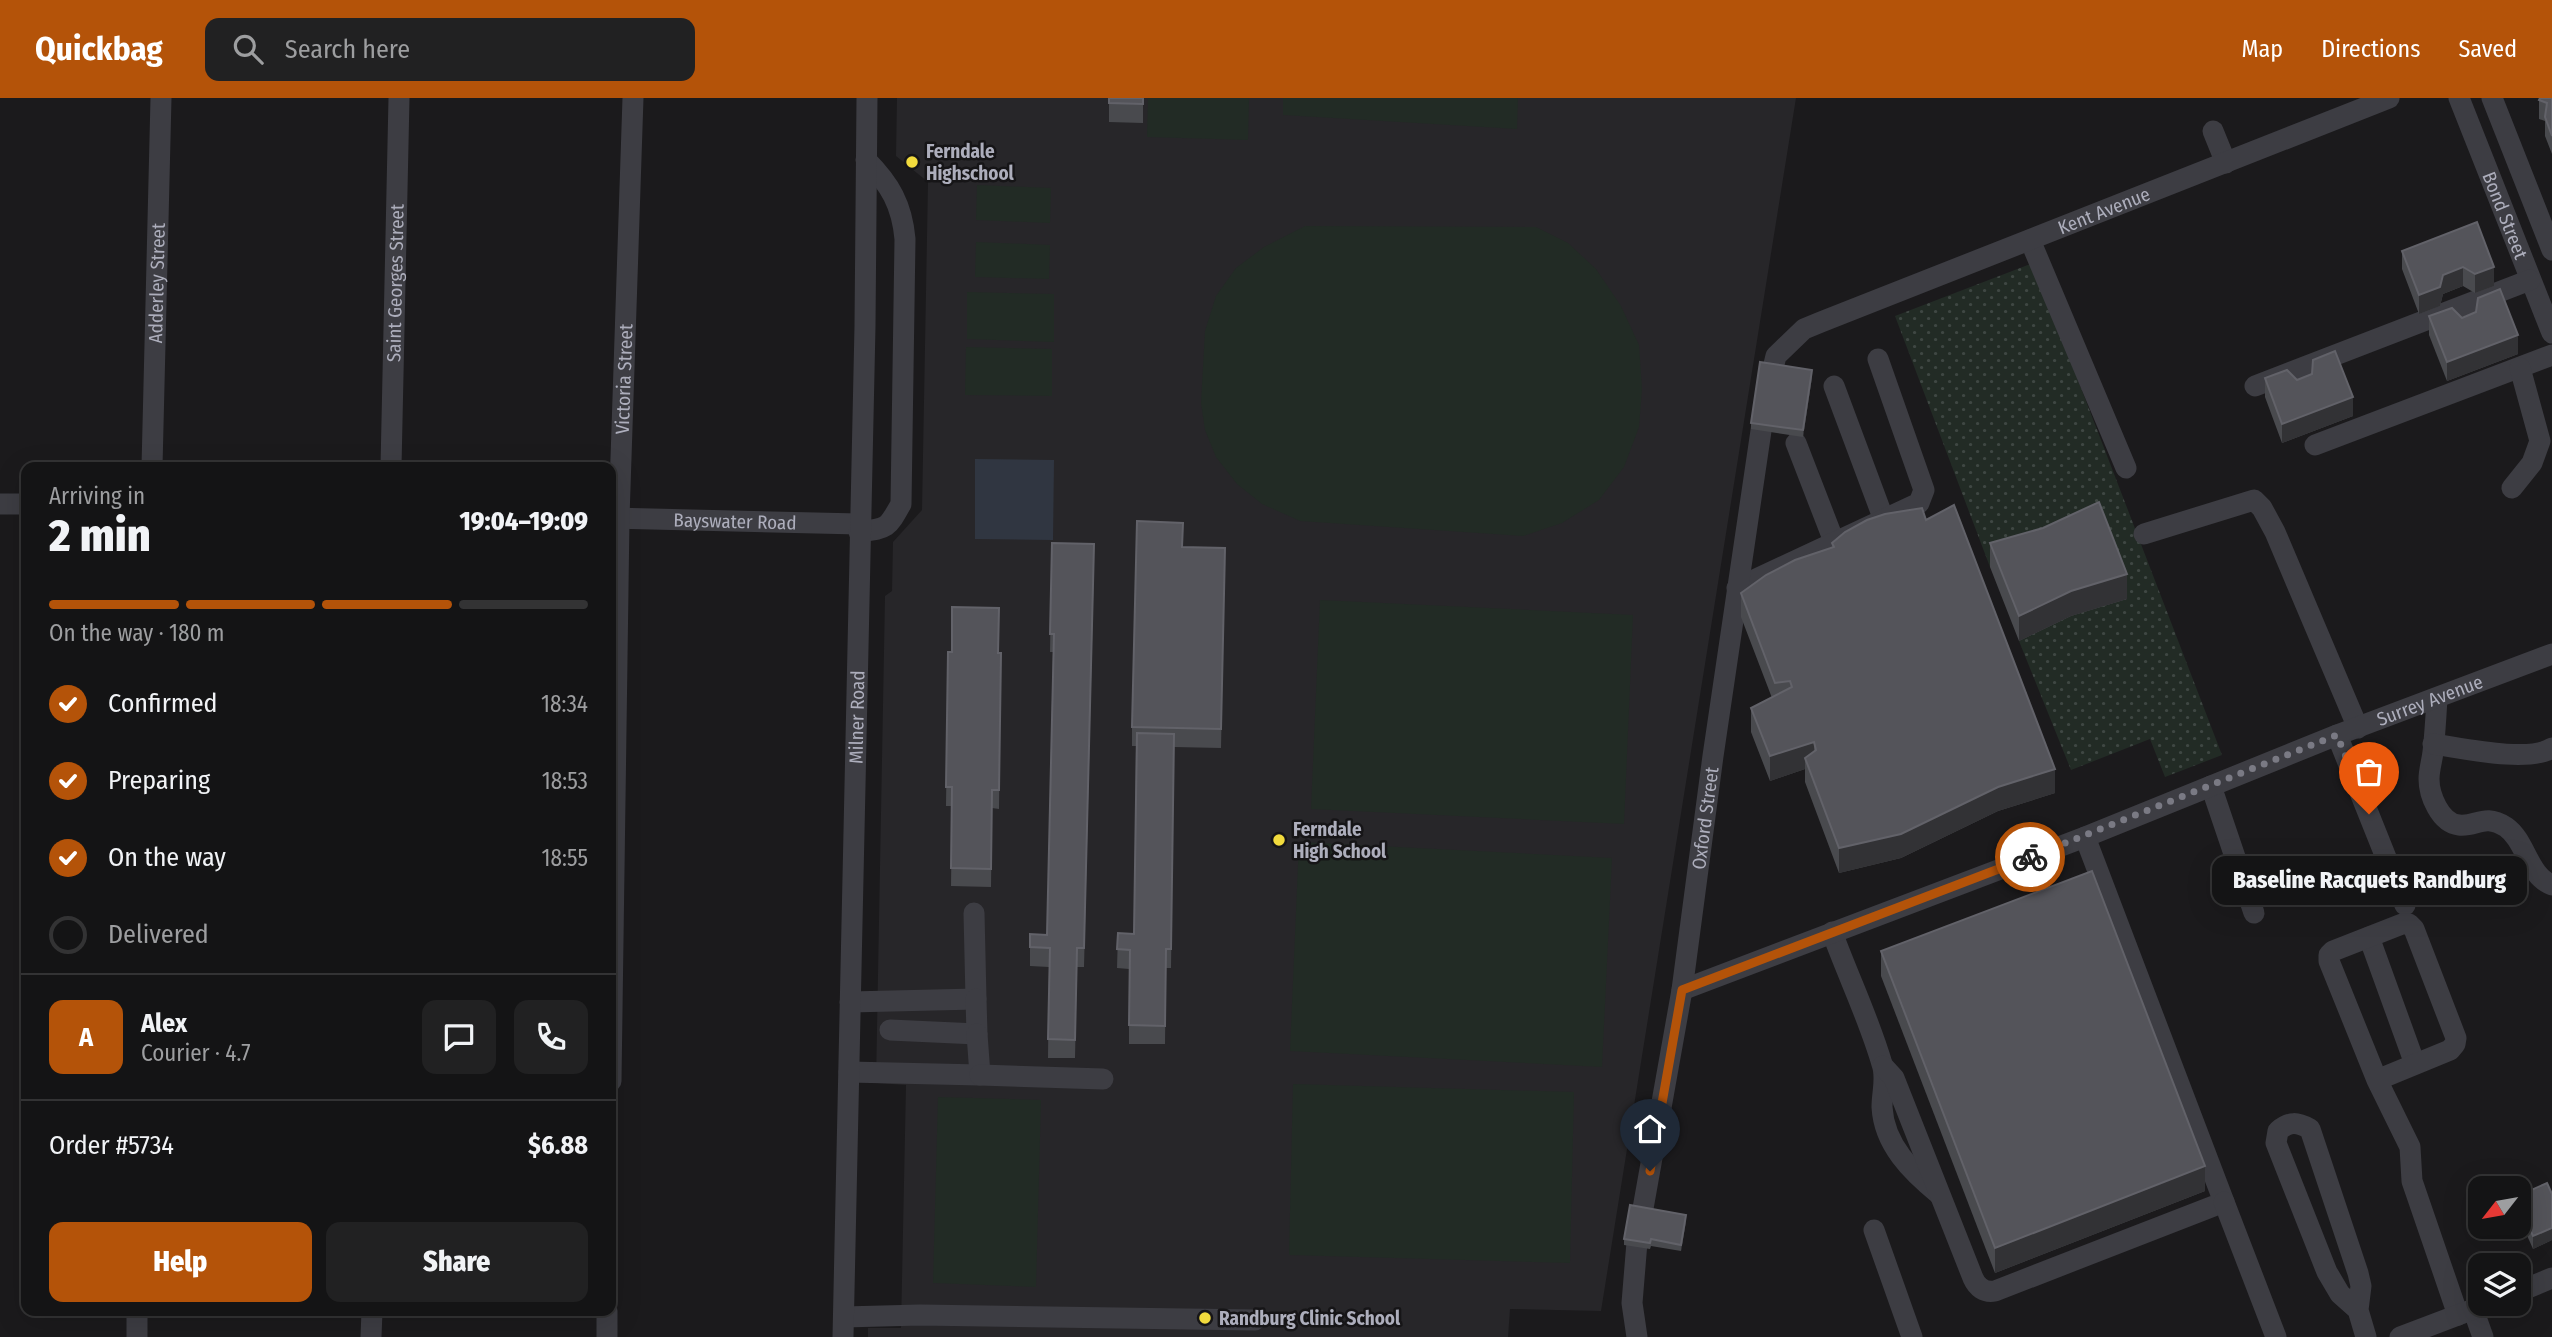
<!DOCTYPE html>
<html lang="en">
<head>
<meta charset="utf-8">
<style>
  :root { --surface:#141415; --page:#212122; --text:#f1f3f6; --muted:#9d9ea0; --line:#333334; --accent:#b45309 }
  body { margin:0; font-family:"Fira Sans Condensed",sans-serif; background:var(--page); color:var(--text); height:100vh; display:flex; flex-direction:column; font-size:26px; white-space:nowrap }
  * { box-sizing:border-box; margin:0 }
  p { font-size:23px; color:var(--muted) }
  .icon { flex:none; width:38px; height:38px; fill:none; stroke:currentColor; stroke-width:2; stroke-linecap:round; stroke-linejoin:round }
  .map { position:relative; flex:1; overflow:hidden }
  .panel { position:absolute; left:21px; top:364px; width:595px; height:854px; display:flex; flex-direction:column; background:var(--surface); border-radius:14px; box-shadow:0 7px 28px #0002,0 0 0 2px var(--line) }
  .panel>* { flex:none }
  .needle { width:46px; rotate:239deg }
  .buttons { position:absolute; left:2468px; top:1078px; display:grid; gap:14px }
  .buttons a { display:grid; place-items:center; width:63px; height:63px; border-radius:14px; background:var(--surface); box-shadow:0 7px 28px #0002,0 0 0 2px var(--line); font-size:35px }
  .pin { position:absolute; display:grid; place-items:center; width:60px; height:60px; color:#fff; margin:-72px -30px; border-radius:50% 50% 50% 0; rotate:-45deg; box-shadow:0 0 7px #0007 }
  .pin .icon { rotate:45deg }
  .courier { position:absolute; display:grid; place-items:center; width:70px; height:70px; margin:-35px; border:5px solid #b45309; border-radius:50%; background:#fff; color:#222; box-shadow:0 2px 9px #0007 }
  .bubble { position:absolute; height:49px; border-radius:14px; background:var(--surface); box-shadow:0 7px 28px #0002,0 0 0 2px var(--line); font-size:23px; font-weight:800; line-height:49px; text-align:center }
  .headline em { font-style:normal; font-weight:800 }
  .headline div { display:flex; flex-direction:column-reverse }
  .headline { display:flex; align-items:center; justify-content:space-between; height:119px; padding:0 28px }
  h1 { font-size:46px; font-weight:800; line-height:52px }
  .bar { display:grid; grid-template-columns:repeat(4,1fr); gap:10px 7px; align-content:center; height:84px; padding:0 28px }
  .bar i { height:9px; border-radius:5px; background:var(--line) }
  .bar .on { background:var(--accent) }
  .bar p { grid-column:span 4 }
  .line { display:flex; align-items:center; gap:18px; padding:0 28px; border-top:2px solid var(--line) }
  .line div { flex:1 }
  .round { display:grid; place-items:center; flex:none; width:74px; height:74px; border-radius:14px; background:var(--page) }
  ol { padding:0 28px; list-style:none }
  li { display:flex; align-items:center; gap:21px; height:77px }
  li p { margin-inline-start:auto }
  li .icon { padding:7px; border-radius:50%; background:var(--accent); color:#fff; stroke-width:4 }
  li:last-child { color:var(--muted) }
  li i { width:38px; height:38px; border:4px solid var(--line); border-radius:50% }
  .primary-button { display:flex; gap:14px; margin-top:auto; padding:14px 28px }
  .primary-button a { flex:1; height:80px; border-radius:14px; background:var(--accent); color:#fff; font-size:28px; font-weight:800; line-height:80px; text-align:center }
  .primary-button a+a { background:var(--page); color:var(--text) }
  header { display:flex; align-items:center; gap:42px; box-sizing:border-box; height:98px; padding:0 35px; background:var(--accent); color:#fff }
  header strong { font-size:33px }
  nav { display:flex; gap:38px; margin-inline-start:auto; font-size:24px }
  .search { width:490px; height:63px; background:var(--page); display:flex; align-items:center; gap:18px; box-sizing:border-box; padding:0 24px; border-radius:14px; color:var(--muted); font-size:26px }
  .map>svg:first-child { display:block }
  .built { fill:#272629 }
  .green { fill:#222b25 }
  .garden { fill:url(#garden-dots) }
  .water { fill:#303641 }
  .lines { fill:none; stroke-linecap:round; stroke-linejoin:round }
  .minor { stroke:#3d3d43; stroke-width:21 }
  .wall { fill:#494a4e }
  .shaded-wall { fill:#323235 }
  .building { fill:#54545a; stroke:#626269; stroke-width:2 }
  .done { stroke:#7a7a84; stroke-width:7; stroke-dasharray:0 12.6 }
  .route { stroke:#b45309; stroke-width:9 }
  .poi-dot { fill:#f2db3d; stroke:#161517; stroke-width:2.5 }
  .labels { text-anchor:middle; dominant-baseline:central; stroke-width:5; stroke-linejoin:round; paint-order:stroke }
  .poi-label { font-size:19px; font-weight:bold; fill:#adaebc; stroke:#161517; text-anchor:start }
  .street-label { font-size:19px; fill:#adaebc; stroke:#161517 }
</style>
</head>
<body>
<header>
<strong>Quickbag</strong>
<div class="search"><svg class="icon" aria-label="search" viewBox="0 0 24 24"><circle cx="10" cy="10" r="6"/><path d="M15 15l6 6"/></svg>Search here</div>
<nav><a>Map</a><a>Directions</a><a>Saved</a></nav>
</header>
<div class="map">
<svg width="2552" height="1239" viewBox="0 0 2552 1239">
  <defs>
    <pattern id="garden-dots" width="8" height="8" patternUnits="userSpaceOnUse" patternTransform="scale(1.75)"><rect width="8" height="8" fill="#222b25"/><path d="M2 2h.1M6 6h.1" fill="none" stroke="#3f4743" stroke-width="1.8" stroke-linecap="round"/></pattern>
  </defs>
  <rect width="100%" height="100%" fill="#1b1a1c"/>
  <polygon class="built" points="897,0 1796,0 1601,1213 1510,1211 1508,1239 868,1239 868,1230 901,1230 906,987 876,985 885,498 892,493 893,444 922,412 928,84 896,58"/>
  <g class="green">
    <polygon points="1148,0 1249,0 1248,42 1147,39"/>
    <polygon points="1283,0 1518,0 1517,31 1283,17"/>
    <polygon points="977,87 1051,90 1050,125 976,122"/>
    <polygon points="1305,128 1536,129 1568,145 1596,171 1621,208 1639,247 1642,291 1639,329 1624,369 1599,402 1562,425 1523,438 1300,423 1262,406 1237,386 1216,359 1205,332 1201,305 1205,233 1216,198 1236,170 1264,149"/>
    <polygon points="976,144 1050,147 1049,181 975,179"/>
    <polygon points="967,194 1054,196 1054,244 967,241"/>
    <polygon points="966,249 1052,251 1052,298 965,297"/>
    <polygon points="1320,502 1633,517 1624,726 1311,711"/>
    <polygon points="1299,744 1612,760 1602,969 1290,953"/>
    <polygon points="1293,986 1574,994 1570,1165 1289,1157"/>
    <polygon points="938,999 1041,1002 1036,1189 933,1185"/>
  </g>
  <polygon class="garden" points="2033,165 2222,657 2165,679 2150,641 2071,672 2019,543 2045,529 1990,469 1895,218"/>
  <polygon class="water" points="975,361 1054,362 1053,442 975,441"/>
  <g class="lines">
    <g class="minor">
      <path id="s1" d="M 2459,0 L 2552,235"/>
      <polyline points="2492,0 2552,152"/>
      <polyline points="2213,33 2226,65"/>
      <polyline points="2030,142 2126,370"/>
      <polyline points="1834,288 1884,422"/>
      <polyline points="2255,288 2530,182"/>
      <polyline points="1796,345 1835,446"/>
      <polyline points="2315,347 2552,257"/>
      <path id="s2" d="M 152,369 L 161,0"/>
      <path id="s3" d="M 391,369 L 399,0"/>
      <polyline points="2512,390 2532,365 2540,343 2520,270"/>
      <polyline points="0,406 26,406"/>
      <path id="s4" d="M 611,420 L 859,426"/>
      <path d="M 859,434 C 888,430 887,431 901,406 L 905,141 C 902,107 890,86 866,62"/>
      <polyline points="2144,436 2254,402 2262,410 2275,434 2358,630"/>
      <polyline points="1737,490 1919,405 1924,392 1878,261"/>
      <path d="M 2437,600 C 2436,618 2435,636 2433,654 C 2432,663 2429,672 2429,681 C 2429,697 2440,725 2459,727 C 2477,729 2484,715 2506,729 C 2526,743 2528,778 2552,787"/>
      <polyline points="2337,637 2405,807"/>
      <path d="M 2433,646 C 2462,650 2528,665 2552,650"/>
      <polyline points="2211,688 2254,815"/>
      <path d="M 1832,834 C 1848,878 1869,921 1882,966 C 1887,980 1882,994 1882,1009 C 1884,1047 1912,1074 1939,1096"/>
      <polyline points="2369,839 2415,966"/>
      <path id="s5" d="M 1682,892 L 2085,739 L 2337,637 L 2552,556"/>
      <polyline points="850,904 976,901 974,815"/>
      <polyline points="890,932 977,936 976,901"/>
      <path d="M 1883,968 L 1894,980 L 1973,1180 C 1977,1189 1984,1195 1995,1193 L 2224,1104 L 2085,739"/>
      <polyline points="849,974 980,977 977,936"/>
      <polyline points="980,977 1103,981"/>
      <polyline points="2377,982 2450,952 2455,946 2456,940 2414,831 2409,826 2402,826 2333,853 2329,857 2329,863 2377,982 2410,1049 2412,1083 2458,1217"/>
      <path id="s6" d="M 611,983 L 619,420 L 633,0"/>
      <polyline points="2224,1104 2276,1239"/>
      <polyline points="1874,1132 1912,1239"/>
      <polyline points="2518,1194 2552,1180"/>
      <polyline points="2473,1211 2483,1239"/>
      <path d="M 2358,1212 L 2340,1196 L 2327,1174 L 2276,1045 L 2278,1033 C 2290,1023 2297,1024 2310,1031 L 2358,1175 L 2361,1188 L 2358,1212 L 2366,1239"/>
      <polyline points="844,1219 920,1217 1255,1222"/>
      <polyline points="137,1239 137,1213"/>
      <polyline points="371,1239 372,1213"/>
      <polyline points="607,1239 607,1213"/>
      <path id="s7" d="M 843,1239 L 865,228 L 867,0"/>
      <path id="s8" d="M 1637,1239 L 1632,1205 L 1637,1144 L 1682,892 L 1713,658 L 1766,299 L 1776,258 L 1804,231 L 1821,224 L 2389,0"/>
      <polyline points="2400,1239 2487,1206"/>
    </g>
  </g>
  <g class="wall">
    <polygon points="1109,0 1143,0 1143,25 1109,24"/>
    <polygon points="2552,0 2552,56 2545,38 2545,23 2539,21 2539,2"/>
    <polygon points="2477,124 2494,188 2475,195 2463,188 2443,196 2440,208 2419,216 2402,171 2402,153"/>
    <polygon points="2429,218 2462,220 2518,256 2447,283 2429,237"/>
    <polygon points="2312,276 2353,318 2282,345 2265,299 2265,280 2297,282"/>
    <polygon points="1812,279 1803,339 1751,331 1751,325"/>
    <polygon points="1926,422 2055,695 1998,713 1901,760 1839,775 1805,684 1805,671 1770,683 1751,634 1751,610 1772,600 1741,519 1741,495 1832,450 1832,445"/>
    <polygon points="1052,445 1094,465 1084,869 1077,869 1075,960 1048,960 1049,869 1030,868 1030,836 1047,837 1053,554 1050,554"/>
    <polygon points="1990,445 2127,501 2071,518 2019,543 1990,469"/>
    <polygon points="1182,449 1225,450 1221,650 1174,649 1171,870 1166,870 1165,946 1129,946 1129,871 1117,870 1118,835 1134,836 1136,648 1132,648 1132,629"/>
    <polygon points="948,554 1001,555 999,711 992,710 991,789 951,788 952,708 946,708"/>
    <polygon points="1881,853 2205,1093 1995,1175 1881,878"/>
    <polygon points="2552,1096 2552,1142 2533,1151 2518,1117 2518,1098"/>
    <polygon points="1686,1123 1681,1153 1651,1148 1650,1151 1624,1147 1624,1141"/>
  </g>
  <g class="shaded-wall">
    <polygon points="2463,169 2463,188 2443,196 2440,208 2419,216 2419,197 2443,177"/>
    <polygon points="2494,169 2494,188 2475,195 2475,176"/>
    <polygon points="2518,237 2518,256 2447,283 2447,264"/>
    <polygon points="1812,272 1812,279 1803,339 1803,332"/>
    <polygon points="2353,299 2353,318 2282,345 2282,326"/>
    <polygon points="2127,476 2127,501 2071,518 2019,543 2019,518 2071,493"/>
    <polygon points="1814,644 1814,668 1805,660 1805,671 1770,683 1770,658"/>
    <polygon points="2055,671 2055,695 1998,713 1901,760 1839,775 1839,750 1998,689"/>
    <polygon points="2205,1068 2205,1093 1995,1175 1995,1150"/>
    <polygon points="1686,1117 1686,1123 1681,1153 1681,1147"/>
    <polygon points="2552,1130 2552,1142 2533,1151 2533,1138"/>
  </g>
  <g class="building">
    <polygon points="1109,0 1143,0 1143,6 1109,5"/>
    <polygon points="2540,0 2552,0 2552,38 2545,19 2547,5 2539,2"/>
    <polygon points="2477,124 2494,169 2475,176 2463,169 2443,177 2440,189 2419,197 2402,153"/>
    <polygon points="2500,191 2518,237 2447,264 2429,218 2452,210 2462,220 2476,214 2478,200"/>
    <polygon points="2335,253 2353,299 2282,326 2265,280 2287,272 2297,282 2312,276 2313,262"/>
    <polygon points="1760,264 1812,272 1803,332 1751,325"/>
    <polygon points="2099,404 2127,476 2071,493 2019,518 1990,445 2043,430"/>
    <polygon points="1954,407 2055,671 1998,689 1901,736 1839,750 1805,660 1816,652 1814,644 1770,658 1751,610 1792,589 1790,583 1775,585 1741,495 1766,477 1795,462 1834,449 1832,445 1845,434 1867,422 1885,416 1922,410 1926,422"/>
    <polygon points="1137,423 1183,425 1182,449 1225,450 1221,631 1132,629"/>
    <polygon points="1052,445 1094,446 1084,850 1077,850 1075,942 1048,941 1050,850 1030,849 1030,836 1047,837 1054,536 1050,536"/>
    <polygon points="952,509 999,510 998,555 1001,555 999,692 992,692 991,771 951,770 952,689 946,689 948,554 952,554"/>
    <polygon points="1137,635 1174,636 1171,851 1166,851 1165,928 1129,927 1130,852 1117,851 1118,835 1134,836"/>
    <polygon points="2092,773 2205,1068 1995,1150 1881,853"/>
    <polygon points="2547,1085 2552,1096 2552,1130 2533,1138 2518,1105 2518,1098"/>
    <polygon points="1630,1107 1686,1117 1681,1147 1651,1141 1650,1145 1624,1141"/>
  </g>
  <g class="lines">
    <polyline class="done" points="2030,759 2337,637 2369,716"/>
    <polyline class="route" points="1650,1073 1682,892 2030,759"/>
  </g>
  <g class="poi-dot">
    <circle cx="912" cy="64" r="7"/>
    <circle cx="1279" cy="742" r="7"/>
    <circle cx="1205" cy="1220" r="7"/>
  </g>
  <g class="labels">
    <g class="poi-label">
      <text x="926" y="53">Ferndale<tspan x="926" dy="22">Highschool</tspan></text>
      <text x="1293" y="731">Ferndale<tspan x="1293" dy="22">High School</tspan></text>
      <text x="1219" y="1220">Randburg Clinic School</text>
    </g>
    <g class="street-label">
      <text stroke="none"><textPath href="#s8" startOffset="1354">Kent Avenue</textPath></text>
      <text stroke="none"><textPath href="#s1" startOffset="126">Bond Street</textPath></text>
      <text stroke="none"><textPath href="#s2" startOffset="184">Adderley Street</textPath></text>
      <text stroke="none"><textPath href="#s3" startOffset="184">Saint Georges Street</textPath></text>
      <text stroke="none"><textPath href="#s6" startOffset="702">Victoria Street</textPath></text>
      <text stroke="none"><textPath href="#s4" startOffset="124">Bayswater Road</textPath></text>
      <text stroke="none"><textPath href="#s5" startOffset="802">Surrey Avenue</textPath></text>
      <text stroke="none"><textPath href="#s7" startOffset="620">Milner Road</textPath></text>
      <text stroke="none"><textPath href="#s8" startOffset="525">Oxford Street</textPath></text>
    </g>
  </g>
</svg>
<div class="buttons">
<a><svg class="needle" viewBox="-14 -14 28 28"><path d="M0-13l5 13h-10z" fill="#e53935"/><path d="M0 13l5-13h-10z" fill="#9d9ea0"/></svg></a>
<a><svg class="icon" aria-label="layers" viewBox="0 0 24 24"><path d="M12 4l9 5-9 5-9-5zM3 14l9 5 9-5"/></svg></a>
</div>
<div class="pin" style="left:2369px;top:716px;background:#ea580c"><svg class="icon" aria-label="bag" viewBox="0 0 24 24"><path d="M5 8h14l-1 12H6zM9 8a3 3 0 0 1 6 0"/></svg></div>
<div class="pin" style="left:1650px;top:1073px;background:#1f2937"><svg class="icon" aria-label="home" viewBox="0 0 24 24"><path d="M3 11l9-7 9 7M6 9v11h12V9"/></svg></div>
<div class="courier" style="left:2030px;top:759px"><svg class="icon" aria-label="bike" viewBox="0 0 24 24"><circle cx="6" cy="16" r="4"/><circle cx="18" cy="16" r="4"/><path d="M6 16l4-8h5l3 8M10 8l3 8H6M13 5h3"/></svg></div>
<div class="bubble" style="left:2212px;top:758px;width:315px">Baseline Racquets Randburg</div>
<section class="panel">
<div class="headline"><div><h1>2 min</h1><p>Arriving in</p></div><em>19:04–19:09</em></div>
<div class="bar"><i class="on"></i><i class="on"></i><i class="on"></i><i></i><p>On the way · 180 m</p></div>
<ol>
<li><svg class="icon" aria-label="check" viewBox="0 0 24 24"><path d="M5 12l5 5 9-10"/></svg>Confirmed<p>18:34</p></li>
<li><svg class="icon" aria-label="check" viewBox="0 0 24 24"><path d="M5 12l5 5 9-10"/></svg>Preparing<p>18:53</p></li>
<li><svg class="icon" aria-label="check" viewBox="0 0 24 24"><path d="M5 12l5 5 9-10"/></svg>On the way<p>18:55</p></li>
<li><i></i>Delivered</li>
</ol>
<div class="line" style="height:126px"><b class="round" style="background:var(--accent);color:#fff">A</b><div><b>Alex</b><p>Courier · 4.7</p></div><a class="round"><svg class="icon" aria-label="chat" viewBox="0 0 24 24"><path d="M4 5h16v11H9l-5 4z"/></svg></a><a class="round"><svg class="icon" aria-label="phone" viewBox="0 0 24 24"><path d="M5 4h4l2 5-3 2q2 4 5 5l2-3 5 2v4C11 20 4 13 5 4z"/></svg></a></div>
<div class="line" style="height:91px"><div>Order #5734</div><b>$6.88</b></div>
<div class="primary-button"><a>Help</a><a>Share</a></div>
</section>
</div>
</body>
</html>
